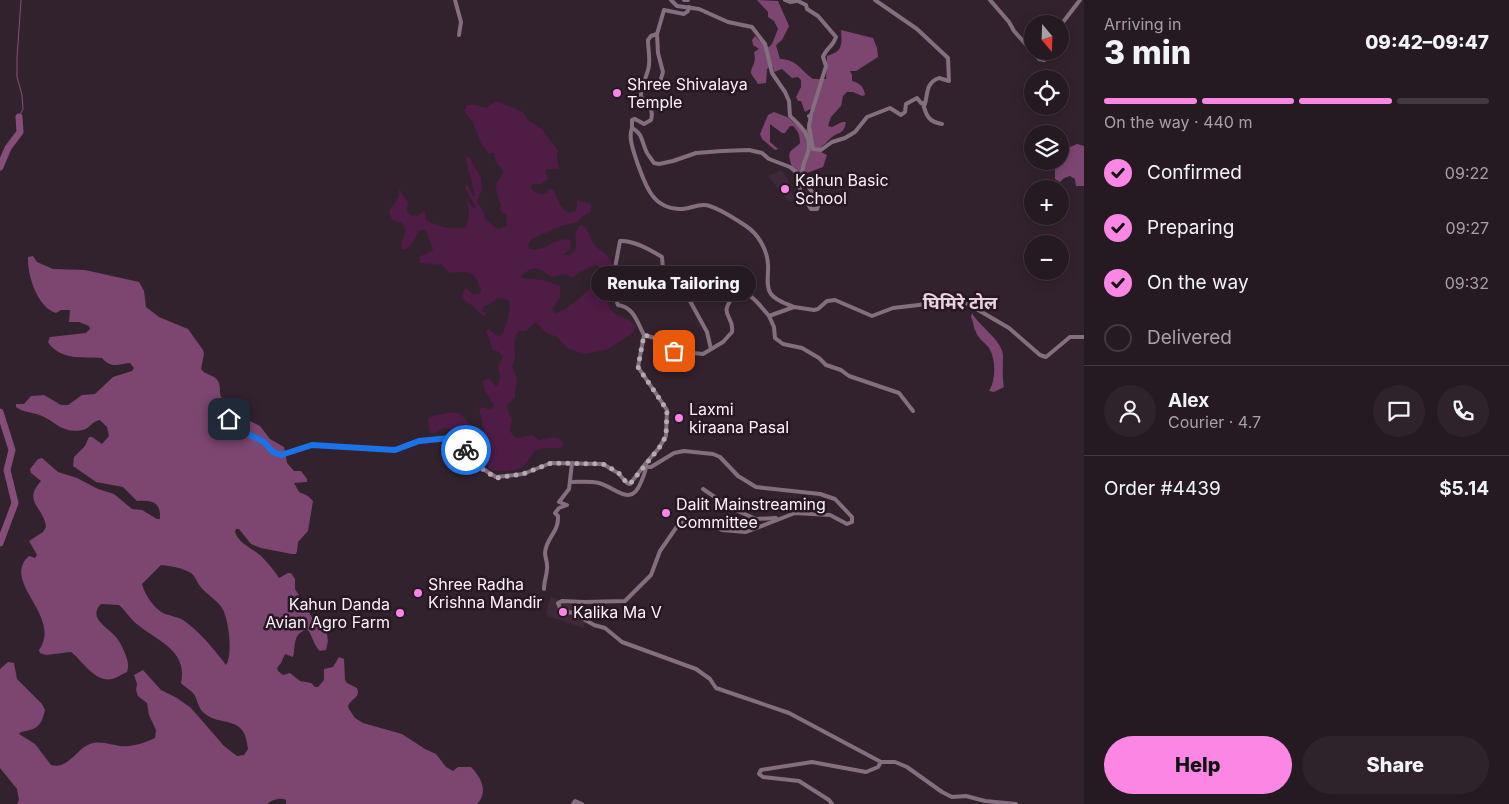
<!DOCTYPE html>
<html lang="en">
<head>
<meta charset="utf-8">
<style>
  :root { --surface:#261a22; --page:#2e232a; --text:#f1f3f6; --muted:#a4a1a5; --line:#423840; --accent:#fc86e4 }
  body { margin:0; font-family:Inter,"Noto Sans Devanagari",sans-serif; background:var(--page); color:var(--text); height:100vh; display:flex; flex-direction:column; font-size:19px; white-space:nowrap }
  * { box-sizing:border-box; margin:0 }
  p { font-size:16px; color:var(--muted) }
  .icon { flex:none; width:28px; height:28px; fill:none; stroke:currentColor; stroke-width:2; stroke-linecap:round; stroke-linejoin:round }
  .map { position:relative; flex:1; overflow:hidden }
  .details { display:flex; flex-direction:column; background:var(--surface); width:425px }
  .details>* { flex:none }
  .needle { width:32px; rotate:161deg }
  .buttons { position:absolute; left:1024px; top:15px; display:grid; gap:10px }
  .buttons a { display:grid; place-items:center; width:45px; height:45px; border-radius:50%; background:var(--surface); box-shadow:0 2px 12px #0003,0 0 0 1px var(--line); font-size:25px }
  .pin { position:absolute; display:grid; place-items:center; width:42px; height:42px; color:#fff; margin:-21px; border-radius:10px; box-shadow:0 2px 8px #0006 }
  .courier { position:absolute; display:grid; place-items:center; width:50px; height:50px; margin:-25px; border:4px solid #1a73e8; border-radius:50%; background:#fff; color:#222; box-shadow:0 1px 6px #0007 }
  .bubble { position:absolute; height:35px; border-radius:18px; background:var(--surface); box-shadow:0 2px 12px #0003,0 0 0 1px var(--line); font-size:16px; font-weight:800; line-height:35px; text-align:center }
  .head em { font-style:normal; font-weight:800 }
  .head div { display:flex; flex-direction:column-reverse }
  .head { display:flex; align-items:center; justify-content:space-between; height:85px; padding:0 20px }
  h1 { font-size:32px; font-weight:800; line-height:38px }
  .bar { display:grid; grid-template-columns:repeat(4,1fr); gap:8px 5px; align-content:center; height:60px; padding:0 20px }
  .bar i { height:6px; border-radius:4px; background:var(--line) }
  .bar .current { background:var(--accent) }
  .bar p { grid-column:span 4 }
  .line { display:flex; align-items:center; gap:12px; padding:0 20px; border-top:1px solid var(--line) }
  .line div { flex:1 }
  .round { display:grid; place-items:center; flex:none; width:52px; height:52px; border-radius:26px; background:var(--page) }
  ol { padding:0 20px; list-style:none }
  li { display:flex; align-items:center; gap:15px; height:55px }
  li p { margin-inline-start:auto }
  li .icon { padding:5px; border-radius:50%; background:var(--accent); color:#111; stroke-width:4 }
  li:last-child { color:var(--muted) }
  li i { width:28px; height:28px; border:2px solid var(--line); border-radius:50% }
  .action { display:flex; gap:10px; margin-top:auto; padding:10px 20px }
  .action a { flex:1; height:58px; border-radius:30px; background:var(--accent); color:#111; font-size:20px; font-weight:800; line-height:58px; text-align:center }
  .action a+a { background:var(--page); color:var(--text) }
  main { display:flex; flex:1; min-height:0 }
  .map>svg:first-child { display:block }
  .built { fill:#3e2939 }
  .green { fill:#4e1c44 }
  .forest { fill:#7c4671; fill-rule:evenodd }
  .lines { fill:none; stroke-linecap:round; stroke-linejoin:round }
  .stream { stroke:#854e79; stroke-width:1 }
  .river { stroke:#854e79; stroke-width:7 }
  .street { stroke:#836f7e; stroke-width:4 }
  .done { stroke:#b5a9b2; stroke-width:5; stroke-dasharray:0 9 }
  .route { stroke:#1a73e8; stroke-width:6 }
  .poi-dot { fill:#fc86e4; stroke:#281824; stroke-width:2 }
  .labels { text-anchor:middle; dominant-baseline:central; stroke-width:5; stroke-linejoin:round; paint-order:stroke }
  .poi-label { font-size:16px; fill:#fcf1f9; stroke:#281824; text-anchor:start }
  .neighbourhood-label { font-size:18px; font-weight:bold; fill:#e8d2e2; stroke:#281824 }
</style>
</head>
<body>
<main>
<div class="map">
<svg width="1084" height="804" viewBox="0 0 1084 804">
  <rect width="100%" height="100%" fill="#32222e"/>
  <g class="built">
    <polygon points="781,170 787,178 795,200 789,202 768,176"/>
    <polygon points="551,596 562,602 573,605 581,613 590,620 590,623 585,623 583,628 548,616 546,612"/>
  </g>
  <path class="green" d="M 497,101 L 523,112 L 528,120 L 543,130 L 558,151 L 557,157 L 559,169 L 547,169 L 545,172 L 548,179 L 541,184 L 533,184 L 531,187 C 534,193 539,194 546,194 L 550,189 L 553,190 C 560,200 557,206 570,213 L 576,211 L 577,200 L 589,203 L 591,205 L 591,212 L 583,216 L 578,222 L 561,226 L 532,239 L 528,245 L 529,248 C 543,255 556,235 570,240 L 571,248 L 564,255 L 570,255 L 576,249 C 577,240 572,232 581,225 C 589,228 588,234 592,241 C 600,255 614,251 612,272 L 607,276 L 604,274 L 601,268 L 595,265 L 580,272 L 572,278 L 566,274 L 552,277 C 538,269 535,263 521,276 L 521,278 L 544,280 L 560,286 L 560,298 L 552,310 L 555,313 C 567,311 581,296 591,288 L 598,288 C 608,293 605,304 613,312 C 620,319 631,317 636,327 L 630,335 L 606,350 L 583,354 L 567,348 L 557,337 L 547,333 L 536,323 L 533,324 L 526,331 L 519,331 C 509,345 520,355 512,366 L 517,378 L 515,392 L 515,398 L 508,404 L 507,408 L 512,420 L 510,431 C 518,445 524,433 534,436 C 536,438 538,440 541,440 C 550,438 559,434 564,445 L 560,448 C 552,449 544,447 537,450 C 531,453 529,461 524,466 C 517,472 498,472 490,469 L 481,458 L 469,450 L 452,430 L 444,428 L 435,433 L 431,433 L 429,430 L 428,419 C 434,414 440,415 447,413 C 469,408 469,434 479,442 L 481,440 L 484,430 L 479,409 L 482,407 L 491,410 L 494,405 L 484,389 L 483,381 L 486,379 L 489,379 L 496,386 L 498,385 L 500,377 L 498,366 L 503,357 L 499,352 L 493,350 L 486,331 L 488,329 L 498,336 L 502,335 L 508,319 L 510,302 L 508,300 L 498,298 L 490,304 L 484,306 L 482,311 L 487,314 L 484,316 C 480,314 478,311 474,307 C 467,301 457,300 466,288 L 474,295 L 480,293 L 481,290 C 474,270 469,271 450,273 L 442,265 L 420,263 L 419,257 L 433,250 L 426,230 L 420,230 L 411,245 L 406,249 L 402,249 L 402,242 L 406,230 L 402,223 L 392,220 L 389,211 L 399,196 L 399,189 L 408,203 L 407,210 L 410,215 L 417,216 L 425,211 L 426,220 C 436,226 455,231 466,227 L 469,215 L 467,199 L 473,208 L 476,207 L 467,191 L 465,190 L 467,183 L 473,196 L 475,196 L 465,155 L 470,158 L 481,178 L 482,190 L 477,201 L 484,213 L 485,219 L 498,229 L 507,226 L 506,213 L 502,213 L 500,208 L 501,205 C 498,197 493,189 498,181 C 501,177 503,175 503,170 L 496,163 L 494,153 L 488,153 L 481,143 L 472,121 L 464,111 L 467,105 L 476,105 L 486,108 Z"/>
  <g class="forest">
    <path d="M 757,0 L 778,1 L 789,26 L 782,40 L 776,45 L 780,59 C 798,60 799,69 813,79 L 826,79 L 827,56 C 843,51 842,45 841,30 L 873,38 L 877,48 L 878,57 L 856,71 L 850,71 L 852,75 L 852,81 C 860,83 864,87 865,95 L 862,96 L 853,92 L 847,92 L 843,96 L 841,106 L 831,117 L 828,126 L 832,127 L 842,122 L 846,122 C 844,134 839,132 832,137 C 828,140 827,143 822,146 L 821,152 L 827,155 L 823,167 L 796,177 C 794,170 787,158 790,152 C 793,148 797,147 800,143 C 800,135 798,131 793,126 L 790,126 L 785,133 L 782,133 L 770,124 L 770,142 L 778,149 L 775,150 L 762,139 L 760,134 L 768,115 L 774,112 L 787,117 L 805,132 L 814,113 L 810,109 L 805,112 L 801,101 L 798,101 L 796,97 L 801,87 L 801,80 L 798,77 L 792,78 L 782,69 L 774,72 L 773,67 L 771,66 L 767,69 L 766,83 L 758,84 C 756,80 752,76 751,73 C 751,66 757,64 754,52 L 759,49 L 753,45 L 752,40 L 755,36 L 763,44 L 769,47 L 772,44 L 778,29 L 774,21 L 768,17 L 768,12 Z"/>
    <path d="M 1077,144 L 1084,146 L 1084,186 L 1076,186 L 1075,179 L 1070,176 L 1064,178 L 1060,182 L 1055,179 L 1055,167 L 1057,161 L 1060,161 C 1060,150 1068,148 1077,144 Z"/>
    <path d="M 33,256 L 37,262 L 53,269 L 85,270 L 139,282 L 144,291 L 146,307 L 159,317 L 188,329 L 203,350 L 204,354 L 201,369 C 206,376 214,374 218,381 C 221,386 219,392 221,397 L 236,406 L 246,419 L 260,426 L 270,439 L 284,447 L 287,463 L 294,471 L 301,471 L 307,479 L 307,482 L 294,483 L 299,492 L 308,496 L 313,501 L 308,531 L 298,542 L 297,551 L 296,554 L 292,554 L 261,548 L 251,544 L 239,529 L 236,529 L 235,532 C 239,544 252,548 261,556 C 268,563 274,570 279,578 L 288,573 L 291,573 L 295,579 L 295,589 L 303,602 L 314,621 L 327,634 L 328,641 L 326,650 L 320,651 C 314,646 313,637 308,630 C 292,632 296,646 293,657 L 285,654 L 281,663 L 277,668 L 278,671 L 283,675 L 290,673 L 300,681 L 311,683 L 315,687 L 318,687 L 324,680 L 324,669 L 333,667 L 339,657 L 344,659 L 345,680 L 347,683 L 357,688 C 361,698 351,698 348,706 L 349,709 L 355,718 L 363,723 L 402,734 L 425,749 L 436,754 L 446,767 L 453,771 L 458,767 L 471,767 C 481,777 489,792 477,804 L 286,804 L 286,800 C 280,797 272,800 267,804 L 17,804 L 19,800 L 17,789 L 0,768 L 0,669 L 8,662 L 14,663 L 17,679 L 42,704 L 45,710 C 41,727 37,729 21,732 L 19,734 L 35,744 L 51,765 C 68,770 76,749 90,744 C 103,739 116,748 129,746 C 137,745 147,742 155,738 L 156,730 L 149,715 L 147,703 L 138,696 L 136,690 L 137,684 L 134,675 L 143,670 L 161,690 L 177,698 L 191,708 L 224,746 L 237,756 L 244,755 L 248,749 C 245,713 222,728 204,713 C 197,707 198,699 193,693 C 189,689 185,687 181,683 C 188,651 159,642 138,625 C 130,619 126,611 119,605 L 101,604 C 88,617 105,626 114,635 C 120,641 123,648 126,656 C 128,662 129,666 127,672 C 122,674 117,678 112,679 C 95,683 82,660 71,652 L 46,655 L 40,653 L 39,650 C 63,616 0,582 29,556 L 35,558 L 37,555 L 29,541 L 43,532 L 46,527 C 44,507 22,502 41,481 L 31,473 L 30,469 L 38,459 L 42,458 L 58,472 L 77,478 L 98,489 L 114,494 L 132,509 L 142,510 L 157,519 L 160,519 C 161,501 151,500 137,501 L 123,487 L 96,482 L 73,466 L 74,457 L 85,446 L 89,437 L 92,437 L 102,444 L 109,436 L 107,427 L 100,420 C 92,421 90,428 83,430 C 63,434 57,423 42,416 C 34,412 24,413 16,407 L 16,404 L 24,404 L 31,396 L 44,395 L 61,405 L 68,405 L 82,395 L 95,394 L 113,377 L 132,371 L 134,368 L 130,363 C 117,364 112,369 102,358 C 83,357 59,360 48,342 L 50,337 L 86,333 L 90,329 L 89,326 L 79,322 L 69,322 L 70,310 L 61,310 L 56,313 C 37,307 27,274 28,257 ZM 161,565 C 172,566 182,568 191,573 C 195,576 197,582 200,586 C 206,594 217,600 222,608 C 229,619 233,655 226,665 C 214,649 200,632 183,620 C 178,617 171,616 165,614 C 154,609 145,595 142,584 Z"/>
    <path d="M 972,313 C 979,326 1002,340 1003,355 C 1003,366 1002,377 1004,387 L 994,392 L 989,391 C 996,380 996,359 989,348 C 985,342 978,339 976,332 C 973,327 974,323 971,317 Z"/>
  </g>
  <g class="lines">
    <polyline class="stream" points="19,117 23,109 22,95 17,77 17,58 21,0"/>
    <g class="river">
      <polyline points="0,167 8,148 20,132 19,117"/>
      <polyline points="0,412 12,450 7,470 15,503 0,543"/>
    </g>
    <g class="street">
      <polyline points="455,0 461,22 459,35"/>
      <path d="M 671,0 L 677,6 L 699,9 L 728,22 L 752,27 L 765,44 L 772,73 L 785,92 L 789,101 L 790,116 C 802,127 814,138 807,155 C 804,163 801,169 803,178 C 806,188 817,194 819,203 L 817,209 L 811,209 L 801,194 L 796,172 L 790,167 L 769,159 L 762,153 L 749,150 L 722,151 L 696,153 L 673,161 L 659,164 L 654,163 C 652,160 649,156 647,153 C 642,144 643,133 632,128 C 628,138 634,152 637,162 C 645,183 651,208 679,209 C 688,210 696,204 705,205 C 715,206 737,220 746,226 C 758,234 767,249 768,264 C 769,273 765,286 771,294 C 776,301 787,304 794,307"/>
      <polyline points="684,0 688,0"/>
      <polyline points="785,0 790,2 797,1"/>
      <path d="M 796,0 L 806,5 L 807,9 L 818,16 L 836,37 C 833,47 826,48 823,57 L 826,66 L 811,115 L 809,116"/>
      <polyline points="990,0 1009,22 1014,31 1039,59 1044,60 1049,57 1050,51"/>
      <polyline points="1060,26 1080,0"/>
      <polyline points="657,34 658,53 663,72 660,82 662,87"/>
      <path d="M 923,103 C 926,116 929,122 942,124"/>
      <path d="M 811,115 L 809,126 L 813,149 L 821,150 L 832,142 L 845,138 L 855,132 L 867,117 L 890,108 L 901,115 L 905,112 L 906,104 L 917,98 L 921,103 L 925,104 C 928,92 926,83 939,78 L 949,81 L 948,58 L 917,29 L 875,0"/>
      <path d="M 632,128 L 632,120 L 635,119 L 644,124 L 651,120 C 654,110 649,103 641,97 C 640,86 648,76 649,65 C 650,57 648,48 648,40 L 651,36 L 657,34 L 664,10 L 684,14 L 688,11 L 689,7"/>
      <polyline points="769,316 774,327 775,338 783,344 802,348 819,358 826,365 841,370 849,376 899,393 913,411"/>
      <path d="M 644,335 C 637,322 634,307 618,305 L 615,296 L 617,284 L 615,268 L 620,241 C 632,240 651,250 662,257 L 663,269 L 668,281 L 677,293 L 690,301 L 707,332 L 711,349"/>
      <polyline points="225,402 229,419 250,435 264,442 273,452 281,455 312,445 395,450 419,441 449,438 464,444 470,461 496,477 523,474 551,463 603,464 618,473 627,483 630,484 646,463"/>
      <polyline points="647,467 651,467 674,453 684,451 713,454 720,457 738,476 756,487 820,494 835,499 852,517 852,522 847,524 830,515 795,513 746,532 722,530 698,519 690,519 678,525 660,551 651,575 625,601 584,602 562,601 558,603 560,608 568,612 573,613 594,625 605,628 622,642 696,669 710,679 716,688 789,713 881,762 878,767 866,772 812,762 761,770 759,774 763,777 799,781 829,800 832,804"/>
      <path d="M 571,482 C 581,482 590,481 599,483 C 617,488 631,508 641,482 C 644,475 647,469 646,463 L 659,448 L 666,436 L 667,410 L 638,367 L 644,335 L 658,339 L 674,351 L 703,354 L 723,342 L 732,332 C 735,314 715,317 737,292 C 751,291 760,306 769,316 L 794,307 L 814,310 L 818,309 L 827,301 L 835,300 L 872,316 L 893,308 L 961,300 L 1009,328 L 1040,355 L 1046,357 L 1070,337 L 1084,337"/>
      <polyline points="703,489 731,508 756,519 776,518"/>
      <path d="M 544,589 C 544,580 548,573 547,565 C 547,561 545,557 545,553 C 546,537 559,533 558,516 L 555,513 L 559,508 L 567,505 L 559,502 L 569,489 L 572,463"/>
      <polyline points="881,762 895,762 907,767 942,792 952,797 966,796 985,801 1016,804"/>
      <polyline points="573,804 575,801 582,804"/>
    </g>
  </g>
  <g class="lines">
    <polyline class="done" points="466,450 470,461 496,478 523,474 551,463 603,464 618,472 627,483 630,484 659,448 666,436 667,410 638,367 644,335 658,339 674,351"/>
    <polyline class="route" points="229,419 250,435 264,442 273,452 281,455 312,445 395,450 419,441 450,438 464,444 466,450"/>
  </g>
  <g class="poi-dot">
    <circle cx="617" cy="93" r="5"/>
    <circle cx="785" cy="189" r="5"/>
    <circle cx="679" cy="418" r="5"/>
    <circle cx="666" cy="513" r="5"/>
    <circle cx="418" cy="593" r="5"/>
    <circle cx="563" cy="612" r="5"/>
    <circle cx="400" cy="613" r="5"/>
  </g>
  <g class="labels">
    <g class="poi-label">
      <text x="627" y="84">Shree Shivalaya<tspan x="627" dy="18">Temple</tspan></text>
      <text x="795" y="180">Kahun Basic<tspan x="795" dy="18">School</tspan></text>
      <text x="689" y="409">Laxmi<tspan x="689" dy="18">kiraana Pasal</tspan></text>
      <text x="676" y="504">Dalit Mainstreaming<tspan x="676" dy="18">Committee</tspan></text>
      <text x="428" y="584">Shree Radha<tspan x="428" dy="18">Krishna Mandir</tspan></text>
      <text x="390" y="604" text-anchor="end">Kahun Danda<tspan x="390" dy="18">Avian Agro Farm</tspan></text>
      <text x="573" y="612">Kalika Ma V</text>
    </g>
    <g class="neighbourhood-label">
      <text x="960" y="302">घिमिरे टोल</text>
    </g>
  </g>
</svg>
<div class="buttons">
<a><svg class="needle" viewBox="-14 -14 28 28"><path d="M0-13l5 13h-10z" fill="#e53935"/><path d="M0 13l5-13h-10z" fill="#a4a1a5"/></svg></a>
<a><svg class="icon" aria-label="locate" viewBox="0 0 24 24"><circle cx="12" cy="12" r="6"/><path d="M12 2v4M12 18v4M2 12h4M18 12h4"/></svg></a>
<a><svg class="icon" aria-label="layers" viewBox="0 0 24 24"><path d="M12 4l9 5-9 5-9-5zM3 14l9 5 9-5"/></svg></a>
<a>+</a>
<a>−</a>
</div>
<div class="pin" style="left:674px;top:351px;background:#ea580c"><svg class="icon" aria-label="bag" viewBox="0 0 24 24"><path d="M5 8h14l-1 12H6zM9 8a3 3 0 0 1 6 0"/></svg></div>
<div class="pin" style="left:229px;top:419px;background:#1f2937"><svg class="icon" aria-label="home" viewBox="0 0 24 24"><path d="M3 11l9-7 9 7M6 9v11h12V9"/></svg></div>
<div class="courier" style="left:466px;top:450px"><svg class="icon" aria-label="bike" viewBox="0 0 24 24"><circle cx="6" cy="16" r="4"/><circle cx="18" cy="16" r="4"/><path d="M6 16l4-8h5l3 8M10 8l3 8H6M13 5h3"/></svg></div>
<div class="bubble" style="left:591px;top:266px;width:165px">Renuka Tailoring</div>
</div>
<section class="details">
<div class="head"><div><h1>3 min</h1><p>Arriving in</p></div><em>09:42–09:47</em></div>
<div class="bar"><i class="current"></i><i class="current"></i><i class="current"></i><i></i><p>On the way · 440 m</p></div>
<ol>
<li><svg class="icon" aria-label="check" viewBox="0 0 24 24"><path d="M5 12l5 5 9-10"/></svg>Confirmed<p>09:22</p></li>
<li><svg class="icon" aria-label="check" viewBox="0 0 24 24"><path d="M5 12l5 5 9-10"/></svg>Preparing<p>09:27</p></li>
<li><svg class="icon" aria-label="check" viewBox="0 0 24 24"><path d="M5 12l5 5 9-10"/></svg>On the way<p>09:32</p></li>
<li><i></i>Delivered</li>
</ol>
<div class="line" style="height:90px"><a class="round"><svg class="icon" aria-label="person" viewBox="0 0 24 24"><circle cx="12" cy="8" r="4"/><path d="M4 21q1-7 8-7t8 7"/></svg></a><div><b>Alex</b><p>Courier · 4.7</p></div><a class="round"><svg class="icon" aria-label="chat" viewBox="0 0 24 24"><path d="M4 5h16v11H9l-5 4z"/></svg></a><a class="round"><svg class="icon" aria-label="phone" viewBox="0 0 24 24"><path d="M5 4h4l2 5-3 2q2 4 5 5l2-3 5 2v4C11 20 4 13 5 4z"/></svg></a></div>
<div class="line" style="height:65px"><div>Order #4439</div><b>$5.14</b></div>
<div class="action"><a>Help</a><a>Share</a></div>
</section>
</main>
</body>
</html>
